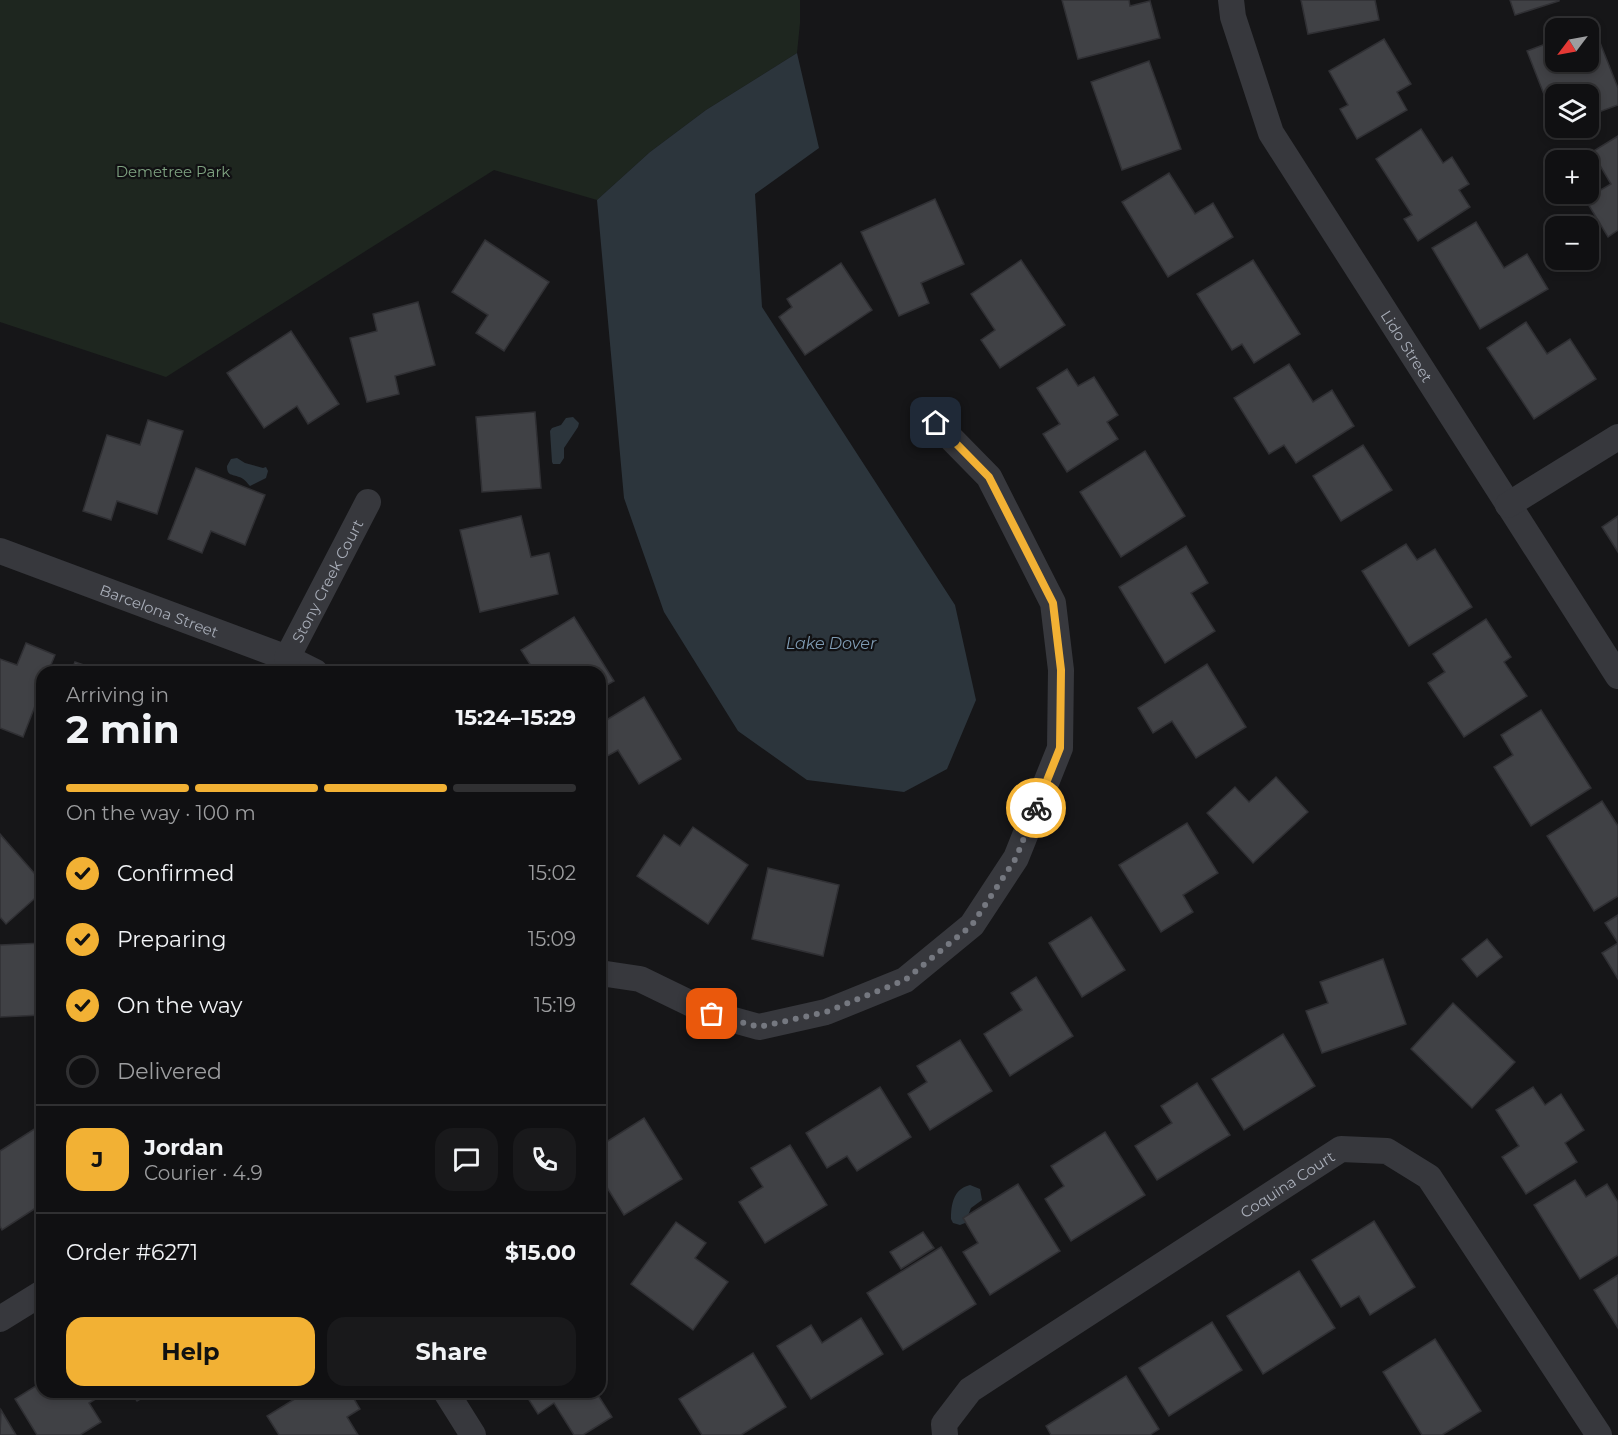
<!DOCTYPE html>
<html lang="en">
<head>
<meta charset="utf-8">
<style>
  :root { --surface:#101012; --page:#19191b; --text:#f1f3f6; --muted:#9c9d9f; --line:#303032; --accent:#f2b134 }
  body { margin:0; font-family:Montserrat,sans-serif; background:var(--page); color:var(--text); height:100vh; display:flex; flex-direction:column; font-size:22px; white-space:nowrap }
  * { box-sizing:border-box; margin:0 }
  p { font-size:20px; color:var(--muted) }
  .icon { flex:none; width:33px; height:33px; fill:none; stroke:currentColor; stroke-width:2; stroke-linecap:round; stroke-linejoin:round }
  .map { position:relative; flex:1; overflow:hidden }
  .drawer { position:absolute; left:36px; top:666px; width:570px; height:732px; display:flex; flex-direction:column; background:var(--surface); border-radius:18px; box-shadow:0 3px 9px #0003,0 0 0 2px var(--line) }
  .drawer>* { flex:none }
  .needle { width:39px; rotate:238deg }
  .buttons { position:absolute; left:1545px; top:18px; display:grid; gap:12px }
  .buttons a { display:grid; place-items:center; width:54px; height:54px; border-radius:12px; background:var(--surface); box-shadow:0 3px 9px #0003,0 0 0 2px var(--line); font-size:30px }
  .pin { position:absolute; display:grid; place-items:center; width:51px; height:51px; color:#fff; margin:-26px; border-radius:12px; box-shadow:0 3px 9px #0006 }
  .courier { position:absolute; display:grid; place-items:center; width:60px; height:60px; margin:-30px; border:4px solid #f2b134; border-radius:50%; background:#fff; color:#222; box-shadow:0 2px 8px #0007 }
  .headline em { font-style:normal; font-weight:700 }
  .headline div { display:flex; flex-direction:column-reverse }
  .headline { display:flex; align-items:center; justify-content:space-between; height:102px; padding:0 30px }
  h1 { font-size:39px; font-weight:700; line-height:45px }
  .bar { display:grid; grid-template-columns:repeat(4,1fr); gap:9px 6px; align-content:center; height:72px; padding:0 30px }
  .bar i { height:8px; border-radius:4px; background:var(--line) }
  .bar .active { background:var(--accent) }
  .bar p { grid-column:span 4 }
  .line { display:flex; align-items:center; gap:15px; padding:0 30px; border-top:2px solid var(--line) }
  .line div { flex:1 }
  .round { display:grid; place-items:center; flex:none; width:63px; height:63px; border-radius:18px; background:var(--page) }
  ol { padding:0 30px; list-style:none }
  li { display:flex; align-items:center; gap:18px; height:66px }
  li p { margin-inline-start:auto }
  li .icon { padding:6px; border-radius:50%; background:var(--accent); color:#111; stroke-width:4 }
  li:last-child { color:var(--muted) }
  li i { width:33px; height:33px; border:3px solid var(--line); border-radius:50% }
  .cta { display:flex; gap:12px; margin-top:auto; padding:12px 30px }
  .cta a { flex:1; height:69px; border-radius:18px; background:var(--accent); color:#111; font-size:24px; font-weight:700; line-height:69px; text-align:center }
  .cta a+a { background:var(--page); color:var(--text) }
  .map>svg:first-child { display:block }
  .green { fill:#1e261f }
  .water { fill:#2c353c }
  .building { fill:#404145; stroke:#303034; stroke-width:1.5 }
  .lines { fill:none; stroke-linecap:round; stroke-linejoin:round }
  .minor { stroke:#37383d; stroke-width:26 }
  .done { stroke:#757880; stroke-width:6; stroke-dasharray:0 10.8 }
  .route { stroke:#f2b134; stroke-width:8 }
  .labels { text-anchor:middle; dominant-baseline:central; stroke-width:4.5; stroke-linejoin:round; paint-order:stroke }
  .park-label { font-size:15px; fill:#7fa381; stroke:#111113 }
  .street-label { font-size:15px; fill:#a8adb8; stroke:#111113 }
  .water-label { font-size:16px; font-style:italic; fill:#7f9bb3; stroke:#111113 }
</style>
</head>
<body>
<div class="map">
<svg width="1618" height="1435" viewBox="0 0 1618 1435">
  <rect width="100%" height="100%" fill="#161618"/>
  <polygon class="green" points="0,0 800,0 800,23 797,53 706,110 650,152 597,200 494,170 166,377 0,322"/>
  <g class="water">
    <polygon points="797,53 819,148 755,194 762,307 955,605 976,700 947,769 904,792 807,780 738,731 664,612 624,498 597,200 650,152 706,110"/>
    <polygon points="573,417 579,423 578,427 564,448 564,458 560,464 553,464 552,462 550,431 552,428 561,425 566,418"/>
    <path d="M 237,458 L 245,463 L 263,468 L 266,467 L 268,471 L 266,478 L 250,486 C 247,483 244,478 239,477 C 232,474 227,476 227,466 L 231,459 Z"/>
    <path d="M 970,1185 L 980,1189 L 982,1200 L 971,1208 L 965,1223 L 960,1225 L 953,1223 L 951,1219 C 951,1205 953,1189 970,1185 Z"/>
  </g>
  <g class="building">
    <polygon points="1062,0 1129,0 1130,6 1150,1 1160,38 1078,59"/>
    <polygon points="1301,0 1375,0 1379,20 1308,34"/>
    <polygon points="1510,0 1559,0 1559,1 1515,15"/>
    <polygon points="1593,25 1618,88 1618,105 1588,116 1588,94 1556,94 1556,105 1549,107 1527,51 1556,40 1556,62 1588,62 1588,28 1584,28"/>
    <polygon points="1384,39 1411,84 1397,92 1407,110 1357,139 1340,109 1348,105 1329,71"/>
    <polygon points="1149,61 1181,149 1122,170 1091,82"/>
    <polygon points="1421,129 1443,163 1452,157 1469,184 1459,190 1470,207 1418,241 1404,219 1412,215 1376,159"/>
    <polygon points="1618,136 1618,230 1608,237 1585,199 1611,184 1592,152"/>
    <polygon points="1169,173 1195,214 1213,203 1233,237 1168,277 1122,202"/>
    <polygon points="935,199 964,264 921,283 929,303 899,316 861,232"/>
    <polygon points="1476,222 1504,268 1527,254 1548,289 1480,329 1432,248"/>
    <polygon points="485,240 549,282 504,351 476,333 488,315 452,292"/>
    <polygon points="1021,260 1065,325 1000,368 981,340 995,330 971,294"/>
    <polygon points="1253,260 1300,334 1254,363 1242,344 1232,350 1197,294"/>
    <polygon points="841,263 872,310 805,355 779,317 792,307 787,299"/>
    <polygon points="418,302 435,365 395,376 399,394 367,402 350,338 377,331 373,314"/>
    <polygon points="1526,322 1547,354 1570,339 1596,379 1534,419 1487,348"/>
    <polygon points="291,331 339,404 308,424 297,406 264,428 227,373"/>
    <polygon points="1289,364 1313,402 1332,390 1354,426 1296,463 1284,445 1269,454 1234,398"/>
    <polygon points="1067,369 1078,386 1094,377 1118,415 1107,422 1118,439 1067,472 1043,434 1060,424 1037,388"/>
    <polygon points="535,412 541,488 482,492 476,417"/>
    <polygon points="148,420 183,431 157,514 117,501 111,520 83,511 107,435 140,445"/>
    <polygon points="1363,445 1392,490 1341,521 1313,476"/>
    <polygon points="1145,451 1185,516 1121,557 1080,492"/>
    <polygon points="196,468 265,495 245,545 211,531 202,553 168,539"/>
    <polygon points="521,516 531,557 549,553 558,594 480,612 460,530"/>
    <polygon points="1618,516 1618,552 1602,527"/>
    <polygon points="1406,544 1417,560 1435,549 1472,607 1409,646 1362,571"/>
    <polygon points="1186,546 1208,583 1191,593 1215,631 1165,663 1119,587"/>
    <polygon points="574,617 614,681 600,689 600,672 535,672 521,650"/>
    <polygon points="1486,619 1511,657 1504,662 1527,696 1464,737 1428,683 1445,672 1433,654"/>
    <polygon points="26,643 55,655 48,672 42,672 42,688 23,737 0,728 0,659 17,665"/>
    <polygon points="75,662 104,672 71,672"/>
    <polygon points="1207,664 1246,727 1196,758 1172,721 1153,733 1138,708"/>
    <polygon points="644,697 681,759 639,784 618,750 600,760 600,724"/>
    <polygon points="1541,710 1591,788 1531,826 1494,767 1513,755 1501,735"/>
    <polygon points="1276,777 1308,812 1253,863 1207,813 1235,787 1249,802"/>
    <polygon points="1602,801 1618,826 1618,896 1594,911 1547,836"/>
    <polygon points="1187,823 1218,873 1183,895 1193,912 1161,932 1119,865"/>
    <polygon points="693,827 748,865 708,924 637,876 664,835 680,846"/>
    <polygon points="0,834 42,882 42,892 6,924 0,917"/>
    <polygon points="768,868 839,885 823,956 752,939"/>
    <polygon points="1618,915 1618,979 1602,953 1618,943 1605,923"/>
    <polygon points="1091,917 1125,970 1082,997 1049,943"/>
    <polygon points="1487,939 1502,957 1477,977 1462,959"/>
    <polygon points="42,943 42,1015 0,1017 0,945"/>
    <polygon points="1383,959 1406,1024 1322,1053 1306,1011 1328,1003 1320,982"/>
    <polygon points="1036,977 1073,1036 1010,1076 984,1034 1022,1010 1011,993"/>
    <polygon points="1453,1003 1515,1062 1472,1108 1411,1049"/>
    <polygon points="1283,1034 1315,1086 1244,1130 1212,1079"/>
    <polygon points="960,1040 992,1091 930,1130 908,1094 927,1082 917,1066"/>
    <polygon points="1197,1083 1230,1135 1157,1180 1135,1146 1172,1123 1161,1106"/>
    <polygon points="880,1087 911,1137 857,1171 847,1156 827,1168 806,1133"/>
    <polygon points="1533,1087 1545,1105 1561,1094 1584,1130 1565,1143 1577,1162 1526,1194 1502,1157 1519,1146 1496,1110"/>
    <polygon points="644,1118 682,1179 624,1215 600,1176 600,1146"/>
    <polygon points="39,1126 42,1131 42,1204 2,1230 0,1226 0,1151"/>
    <polygon points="1105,1132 1145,1195 1071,1241 1045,1199 1064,1186 1051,1166"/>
    <polygon points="790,1145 827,1205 765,1243 739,1202 763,1187 751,1168"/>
    <polygon points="1575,1180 1586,1197 1607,1184 1618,1202 1618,1255 1580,1279 1534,1205"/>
    <polygon points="1018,1184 1060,1251 990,1295 963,1252 978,1243 963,1218"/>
    <polygon points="1374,1221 1415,1287 1370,1315 1359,1296 1341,1307 1312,1260"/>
    <polygon points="676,1222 706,1243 695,1258 728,1282 693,1330 631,1284"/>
    <polygon points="923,1232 934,1248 901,1269 890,1252"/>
    <polygon points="941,1247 976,1304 903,1350 867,1293"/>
    <polygon points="1299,1271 1335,1328 1263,1374 1227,1316"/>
    <polygon points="1618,1275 1618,1328 1594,1290"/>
    <polygon points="861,1318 883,1354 811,1399 777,1346 811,1325 822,1343"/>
    <polygon points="1212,1322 1242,1370 1169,1416 1139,1368"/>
    <polygon points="1435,1339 1481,1411 1442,1435 1422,1435 1383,1372"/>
    <polygon points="753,1353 786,1407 741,1435 702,1435 679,1399"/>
    <polygon points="1126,1376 1159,1429 1150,1435 1051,1435 1046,1426"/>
    <polygon points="42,1382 42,1392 107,1392 89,1403 101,1422 80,1435 37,1435 15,1399"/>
    <polygon points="131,1392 152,1392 137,1401"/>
    <polygon points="306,1392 350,1392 360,1409 347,1417 358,1435 279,1435 267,1416"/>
    <polygon points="524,1392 596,1392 612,1417 583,1435 574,1435 554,1403 538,1414"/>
    <polygon points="1,1410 16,1435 0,1435"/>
  </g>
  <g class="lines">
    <g class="minor">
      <path id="s1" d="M 1231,0 L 1233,17 L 1271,133 L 1618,676"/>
      <polyline points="1508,505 1618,437"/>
      <path id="s2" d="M 0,551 L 287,658 L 315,672"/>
      <path id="s3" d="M 287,658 L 368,502"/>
      <polyline points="600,973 640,979 712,1014 759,1027 826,1012 905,980 972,925 1016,858 1060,748 1061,670 1053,603 989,477 936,423"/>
      <polyline points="0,1319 42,1293"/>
      <polyline points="446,1392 473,1435"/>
      <path id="s4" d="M 945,1435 L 944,1424 L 970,1390 L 1341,1149 L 1387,1151 L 1429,1177 L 1599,1435"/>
    </g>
  </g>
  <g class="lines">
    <polyline class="done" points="712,1014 759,1027 826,1012 905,980 972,925 1016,858 1036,808"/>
    <polyline class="route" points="936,423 989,477 1053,603 1061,670 1060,748 1036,808"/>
  </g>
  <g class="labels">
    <g class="park-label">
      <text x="173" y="171">Demetree Park</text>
    </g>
    <g class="street-label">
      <text stroke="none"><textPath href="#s1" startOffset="392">Lido Street</textPath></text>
      <text stroke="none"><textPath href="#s3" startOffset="87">Stony Creek Court</textPath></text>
      <text stroke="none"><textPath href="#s2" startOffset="170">Barcelona Street</textPath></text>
      <text stroke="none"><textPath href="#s4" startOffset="432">Coquina Court</textPath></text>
    </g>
    <g class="water-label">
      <text x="831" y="643">Lake Dover</text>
    </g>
  </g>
</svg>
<div class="buttons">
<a><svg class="needle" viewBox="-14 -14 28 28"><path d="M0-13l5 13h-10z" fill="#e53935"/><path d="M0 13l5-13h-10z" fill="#9c9d9f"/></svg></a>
<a><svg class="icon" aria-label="layers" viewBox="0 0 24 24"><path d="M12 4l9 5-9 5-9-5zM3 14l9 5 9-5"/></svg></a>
<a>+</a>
<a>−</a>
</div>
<div class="pin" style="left:712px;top:1014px;background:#ea580c"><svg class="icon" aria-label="bag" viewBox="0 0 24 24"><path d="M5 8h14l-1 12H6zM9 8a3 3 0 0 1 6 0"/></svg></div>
<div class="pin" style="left:936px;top:423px;background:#1f2937"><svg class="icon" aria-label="home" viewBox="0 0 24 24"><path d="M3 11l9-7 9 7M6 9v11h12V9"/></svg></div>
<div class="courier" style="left:1036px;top:808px"><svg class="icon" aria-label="bike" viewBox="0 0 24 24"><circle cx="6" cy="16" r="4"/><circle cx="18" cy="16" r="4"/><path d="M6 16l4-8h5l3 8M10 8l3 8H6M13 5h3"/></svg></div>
<section class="drawer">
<div class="headline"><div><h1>2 min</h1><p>Arriving in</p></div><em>15:24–15:29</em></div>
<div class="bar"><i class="active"></i><i class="active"></i><i class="active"></i><i></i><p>On the way · 100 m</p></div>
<ol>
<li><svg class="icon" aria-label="check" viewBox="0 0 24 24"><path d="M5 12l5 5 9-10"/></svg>Confirmed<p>15:02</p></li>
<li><svg class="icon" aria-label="check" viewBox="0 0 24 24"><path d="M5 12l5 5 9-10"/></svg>Preparing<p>15:09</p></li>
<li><svg class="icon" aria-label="check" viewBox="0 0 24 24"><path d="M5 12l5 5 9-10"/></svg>On the way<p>15:19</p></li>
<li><i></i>Delivered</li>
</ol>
<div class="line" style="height:108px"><b class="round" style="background:var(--accent);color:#111">J</b><div><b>Jordan</b><p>Courier · 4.9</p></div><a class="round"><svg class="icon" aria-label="chat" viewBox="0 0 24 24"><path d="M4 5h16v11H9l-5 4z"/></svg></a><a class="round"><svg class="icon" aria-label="phone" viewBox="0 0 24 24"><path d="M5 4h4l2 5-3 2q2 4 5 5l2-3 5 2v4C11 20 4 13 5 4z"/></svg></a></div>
<div class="line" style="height:78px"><div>Order #6271</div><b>$15.00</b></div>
<div class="cta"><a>Help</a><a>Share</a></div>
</section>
</div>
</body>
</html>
